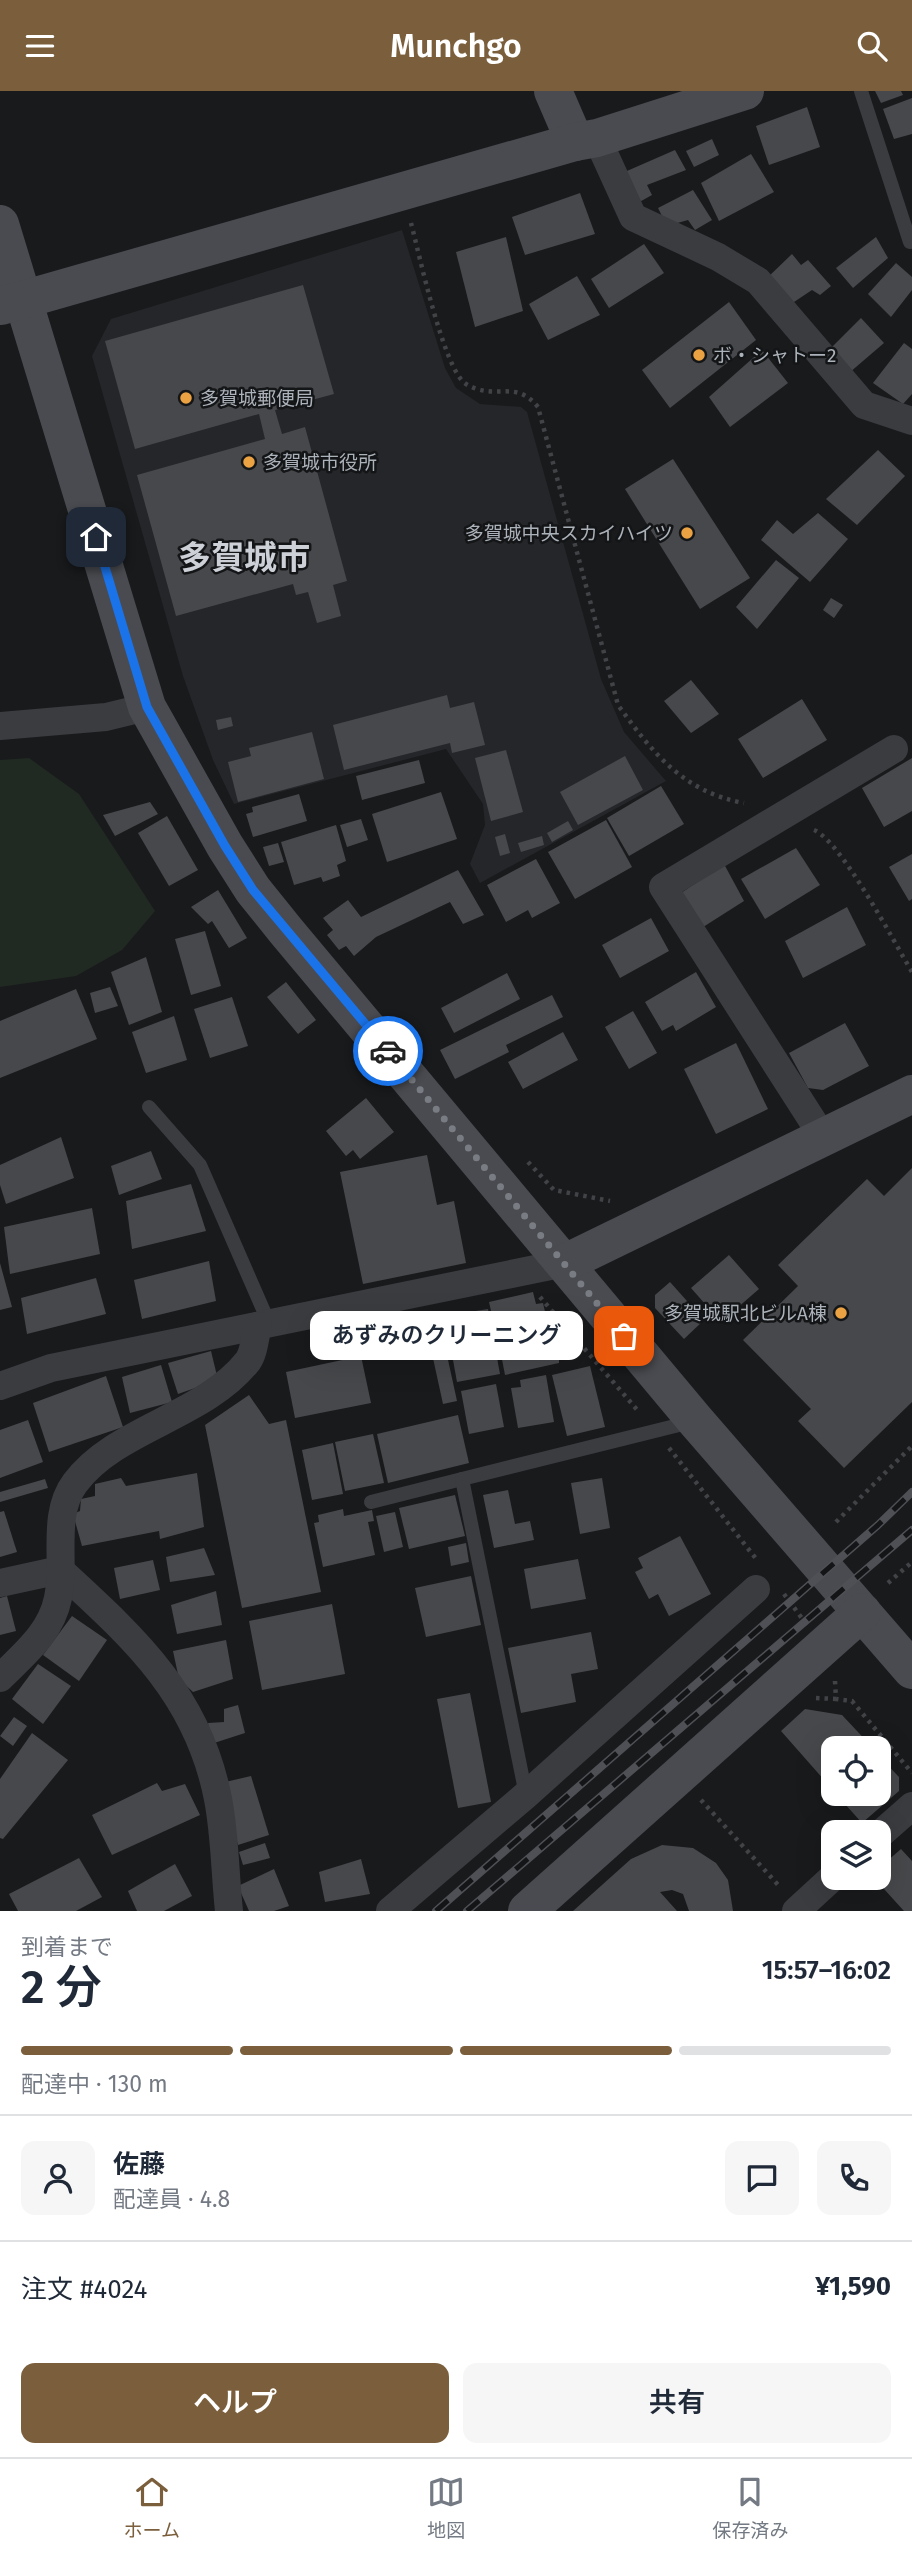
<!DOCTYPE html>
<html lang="ja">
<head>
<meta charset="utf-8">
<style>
  :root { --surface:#fff; --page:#f6f6f7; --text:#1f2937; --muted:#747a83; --line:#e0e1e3; --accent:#7b5f3c }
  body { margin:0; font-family:"Fira Sans","Noto Sans JP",sans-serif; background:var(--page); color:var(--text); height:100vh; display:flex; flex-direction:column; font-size:26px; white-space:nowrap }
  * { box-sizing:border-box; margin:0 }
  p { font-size:23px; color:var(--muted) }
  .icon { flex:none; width:38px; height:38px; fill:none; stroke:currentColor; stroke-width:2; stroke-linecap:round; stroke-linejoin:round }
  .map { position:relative; height:1820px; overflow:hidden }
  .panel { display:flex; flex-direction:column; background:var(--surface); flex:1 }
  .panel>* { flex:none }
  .tools { position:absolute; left:821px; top:1645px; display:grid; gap:14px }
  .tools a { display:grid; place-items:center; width:70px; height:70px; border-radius:14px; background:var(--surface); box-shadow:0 7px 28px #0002; font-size:35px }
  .pin { position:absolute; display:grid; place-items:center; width:60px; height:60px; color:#fff; margin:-30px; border-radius:14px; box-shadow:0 4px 10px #0006 }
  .courier { position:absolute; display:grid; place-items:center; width:70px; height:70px; margin:-35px; border:5px solid #1a73e8; border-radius:50%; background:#fff; color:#222; box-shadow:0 2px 9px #0007 }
  .bubble { position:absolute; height:49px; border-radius:14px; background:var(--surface); box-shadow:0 7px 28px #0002; font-size:23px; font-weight:600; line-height:49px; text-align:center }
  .head em { font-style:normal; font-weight:600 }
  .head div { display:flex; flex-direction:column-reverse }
  .head { display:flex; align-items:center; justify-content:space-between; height:119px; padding:0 21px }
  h1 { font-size:46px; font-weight:600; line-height:52px }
  .bar { display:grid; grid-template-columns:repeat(4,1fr); gap:10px 7px; align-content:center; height:84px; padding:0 21px }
  .bar i { height:9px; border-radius:5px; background:var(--line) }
  .bar .current { background:var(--accent) }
  .bar p { grid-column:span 4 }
  .line { display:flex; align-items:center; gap:18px; padding:0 21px; border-top:2px solid var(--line) }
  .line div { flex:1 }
  .round { display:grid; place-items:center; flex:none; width:74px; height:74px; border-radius:14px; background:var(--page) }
  .action { display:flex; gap:14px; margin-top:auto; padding:14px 21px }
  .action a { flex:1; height:80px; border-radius:14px; background:var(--accent); color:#fff; font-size:28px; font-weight:600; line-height:80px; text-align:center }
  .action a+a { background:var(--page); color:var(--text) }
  header { display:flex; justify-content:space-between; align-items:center; height:91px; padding:0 21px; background:var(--accent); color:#fff; font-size:32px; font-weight:600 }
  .menu { display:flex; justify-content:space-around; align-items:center; height:98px; border-top:2px solid var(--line); background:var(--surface); font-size:19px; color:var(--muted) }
  .menu a { display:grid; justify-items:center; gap:4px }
  .menu .current { color:var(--accent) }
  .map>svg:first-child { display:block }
  .built { fill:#252629 }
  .green { fill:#212a22 }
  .building { fill:#46484b }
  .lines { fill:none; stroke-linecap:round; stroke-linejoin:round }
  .path { stroke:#414347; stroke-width:4.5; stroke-dasharray:3.5 5; stroke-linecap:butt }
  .lane { stroke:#3b3c40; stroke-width:14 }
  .street { stroke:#3b3c40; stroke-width:28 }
  .secondary { stroke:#494b50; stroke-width:38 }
  .rail-casing { stroke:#4e5055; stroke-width:8 }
  .rail { stroke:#141517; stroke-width:5; stroke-dasharray:16; stroke-linecap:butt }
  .street-bridge { stroke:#3b3c40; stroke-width:28 }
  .done { stroke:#797d83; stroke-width:7; stroke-dasharray:0 12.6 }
  .route { stroke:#1a73e8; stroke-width:9 }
  .poi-dot { fill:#eba242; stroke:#141517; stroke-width:2.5 }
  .labels { text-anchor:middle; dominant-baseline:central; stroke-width:5; stroke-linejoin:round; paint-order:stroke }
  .poi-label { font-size:19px; fill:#acb2ba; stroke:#141517; text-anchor:start }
  .town-label { font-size:33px; font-weight:bold; fill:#cdd1d7; stroke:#141517 }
</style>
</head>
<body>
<header><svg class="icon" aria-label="menu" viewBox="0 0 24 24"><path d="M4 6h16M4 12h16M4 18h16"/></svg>Munchgo<svg class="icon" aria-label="search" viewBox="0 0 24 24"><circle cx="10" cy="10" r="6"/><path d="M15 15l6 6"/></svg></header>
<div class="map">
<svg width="912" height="1820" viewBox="0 0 912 1820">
  <rect width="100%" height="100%" fill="#191a1c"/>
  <polygon class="built" points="402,139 445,277 456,297 480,313 521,316 527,321 601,588 624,641 666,690 480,792 470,773 485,734 483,713 446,658 234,713 213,669 183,585 92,265 111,228"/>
  <polygon class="green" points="29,667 79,703 155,820 122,859 76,885 0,896 0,669"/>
  <g class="building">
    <polygon points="875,0 901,0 903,4 881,12"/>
    <polygon points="912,7 912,43 894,48 883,18"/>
    <polygon points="807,16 820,56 769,74 756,35"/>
    <polygon points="712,48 719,64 694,76 686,60"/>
    <polygon points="675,59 686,79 647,94 652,104 634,114 620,83"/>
    <polygon points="751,63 774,101 719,130 701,92"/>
    <polygon points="693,99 712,129 695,139 688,129 667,135 658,117"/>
    <polygon points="580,102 595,143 525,164 512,126"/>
    <polygon points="506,146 523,220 475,236 456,161"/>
    <polygon points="876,146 888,167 853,197 836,177"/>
    <polygon points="644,153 664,182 609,217 591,188"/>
    <polygon points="792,163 801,174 808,169 831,195 820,204 812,199 788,215 766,188"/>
    <polygon points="896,172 912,186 912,199 891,226 868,203"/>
    <polygon points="577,185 600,224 548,249 529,213"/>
    <polygon points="303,194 334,303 275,319 282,343 305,336 347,490 333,494 341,525 317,532 308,501 296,504 293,493 176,525 137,384 265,348 259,323 135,358 105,250"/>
    <polygon points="729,211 756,249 670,317 642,279"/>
    <polygon points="861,227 884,252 849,282 830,258"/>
    <polygon points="904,252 912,258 912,303 903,313 873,292"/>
    <polygon points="762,259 788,292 730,336 709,306"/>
    <polygon points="878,359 905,385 857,434 826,408"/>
    <polygon points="673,368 750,487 700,518 625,398"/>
    <polygon points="818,422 848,448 810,491 761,449 777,429 793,443"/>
    <polygon points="776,469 799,487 757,538 736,516"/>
    <polygon points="831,507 843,514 834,527 823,519"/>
    <polygon points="691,589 719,623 691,642 664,610"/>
    <polygon points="447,604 450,617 474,611 485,654 452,662 450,652 344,679 333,634"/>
    <polygon points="802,608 827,649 763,687 738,648"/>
    <polygon points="231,626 233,635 218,639 216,629"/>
    <polygon points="312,641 324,688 238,711 228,671 251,665 249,657"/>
    <polygon points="506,659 523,721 491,730 475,667"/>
    <polygon points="625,665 643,699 578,734 560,701"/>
    <polygon points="912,667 912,720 884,736 862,697"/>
    <polygon points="419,669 425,692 362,709 356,685"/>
    <polygon points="661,695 684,733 629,765 607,727"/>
    <polygon points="441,701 457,748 387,771 372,723"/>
    <polygon points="299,703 307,730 253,746 246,723 253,721 252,716"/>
    <polygon points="150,711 158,723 115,745 103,724"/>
    <polygon points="167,725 198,779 169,795 138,742"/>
    <polygon points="361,728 368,749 347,756 340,734"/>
    <polygon points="606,729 632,776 575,808 548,761"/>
    <polygon points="568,730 573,739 552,751 547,742"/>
    <polygon points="336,734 346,770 337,774 340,785 323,791 321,786 294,794 281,751"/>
    <polygon points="505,743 510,762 500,765 495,746"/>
    <polygon points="542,745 544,754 521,761 518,752"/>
    <polygon points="278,752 284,771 269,775 263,756"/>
    <polygon points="796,757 820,794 765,828 741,788"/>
    <polygon points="912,763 912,808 909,810 889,776"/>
    <polygon points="536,768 560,812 532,827 528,819 506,831 487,794"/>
    <polygon points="724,773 744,810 700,838 681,802"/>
    <polygon points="458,779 484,824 463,833 450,811 376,846 354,865 346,855 339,859 327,844 333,839 323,827 348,809 361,826"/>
    <polygon points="218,799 247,847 229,857 212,830 208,833 191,816"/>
    <polygon points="847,816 866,854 803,887 785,850"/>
    <polygon points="651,827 669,860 620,887 602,854"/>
    <polygon points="205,840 221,895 191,904 175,848"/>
    <polygon points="146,866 162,921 129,934 111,881"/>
    <polygon points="696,881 716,916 676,940 673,934 662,940 645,911"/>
    <polygon points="507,882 520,908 454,942 441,917"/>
    <polygon points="286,891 316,929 298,943 267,906"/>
    <polygon points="110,896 118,915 95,922 90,902"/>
    <polygon points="76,898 97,948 0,987 0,930"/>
    <polygon points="552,904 563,926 506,954 509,961 455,988 440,959"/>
    <polygon points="232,906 248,955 210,967 194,918"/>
    <polygon points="633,920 657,962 629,978 605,936"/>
    <polygon points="174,925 187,969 146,982 132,941"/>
    <polygon points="845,932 869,975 823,999 808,997 789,962"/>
    <polygon points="563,941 578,969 523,998 508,971"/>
    <polygon points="736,952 768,1018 716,1043 684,978"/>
    <polygon points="366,1007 394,1041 360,1068 353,1059 346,1065 326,1040"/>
    <polygon points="61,1046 74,1087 6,1113 0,1094 0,1074"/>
    <polygon points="151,1060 162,1088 119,1104 111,1075"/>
    <polygon points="427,1064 437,1114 454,1110 466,1172 363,1193 340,1081"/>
    <polygon points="912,1077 912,1311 844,1377 798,1330 811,1318 743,1249 798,1195 778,1174 867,1088 884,1105"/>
    <polygon points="191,1093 206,1140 132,1158 126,1110"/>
    <polygon points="92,1117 100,1163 10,1183 4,1136"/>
    <polygon points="729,1164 759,1198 721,1231 691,1197"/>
    <polygon points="209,1170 216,1210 142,1228 134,1189"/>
    <polygon points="0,1172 12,1216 0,1219"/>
    <polygon points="96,1187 106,1223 27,1243 21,1207"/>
    <polygon points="670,1191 704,1229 684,1248 655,1217 655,1204"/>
    <polygon points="533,1201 536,1213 543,1212 549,1238 498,1251 489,1211"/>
    <polygon points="488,1218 500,1283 457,1291 445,1225"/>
    <polygon points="565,1239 571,1267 559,1269 559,1272 505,1284 499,1253"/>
    <polygon points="445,1255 457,1310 443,1313 431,1258"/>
    <polygon points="211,1260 218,1289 178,1303 168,1272"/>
    <polygon points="361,1265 371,1312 295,1327 286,1281"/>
    <polygon points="161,1274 172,1311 130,1322 122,1286"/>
    <polygon points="590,1275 605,1336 567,1345 552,1284"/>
    <polygon points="546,1284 554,1331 518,1337 511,1297 521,1296 520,1289"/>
    <polygon points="106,1285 123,1336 49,1361 33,1312"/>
    <polygon points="496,1293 504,1336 469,1343 461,1300"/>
    <polygon points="249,1304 269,1333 286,1329 321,1501 242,1517 205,1334"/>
    <polygon points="458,1324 469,1372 388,1392 377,1343"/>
    <polygon points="28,1329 43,1371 0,1387 0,1339"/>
    <polygon points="373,1343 384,1392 345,1400 335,1351"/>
    <polygon points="333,1352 343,1403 312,1409 302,1359"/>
    <polygon points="197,1382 204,1436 160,1448 159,1440 82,1455 73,1423 80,1420 81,1408 95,1405 95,1393 121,1387 126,1395"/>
    <polygon points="602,1387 610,1437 580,1443 571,1392"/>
    <polygon points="45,1388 48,1397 0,1411 0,1401"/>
    <polygon points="508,1399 515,1433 530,1430 534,1449 494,1457 483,1404"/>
    <polygon points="455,1404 465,1445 409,1458 399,1417"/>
    <polygon points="343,1418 344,1425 372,1419 374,1430 368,1431 375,1464 323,1476 314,1432 319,1431 318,1424"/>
    <polygon points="4,1420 17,1461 0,1466 0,1421"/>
    <polygon points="395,1421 403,1456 384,1461 376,1425"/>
    <polygon points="680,1445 711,1503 669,1525 658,1503 649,1508 635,1481 643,1477 638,1467"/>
    <polygon points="466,1452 469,1471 451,1475 448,1456"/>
    <polygon points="204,1457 215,1484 170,1491 166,1466"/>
    <polygon points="578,1468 586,1508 531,1518 524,1478"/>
    <polygon points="153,1469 160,1499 120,1508 114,1477"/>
    <polygon points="471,1485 481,1534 426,1546 415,1497"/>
    <polygon points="216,1500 222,1534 177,1543 171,1514"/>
    <polygon points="7,1505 16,1540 0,1544 0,1507"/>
    <polygon points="332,1513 345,1583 262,1599 249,1530"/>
    <polygon points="72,1525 107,1549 79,1590 43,1564"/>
    <polygon points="591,1541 598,1578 571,1583 576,1611 521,1622 508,1557"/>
    <polygon points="226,1549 233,1588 193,1601 179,1588 173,1560"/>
    <polygon points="38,1573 71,1595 43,1633 12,1608"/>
    <polygon points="470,1602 491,1711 458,1717 437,1608"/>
    <polygon points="238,1614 245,1642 211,1653 208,1632 224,1631 224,1618"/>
    <polygon points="805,1618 842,1624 873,1657 833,1657 833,1699 781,1640"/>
    <polygon points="14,1626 27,1635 13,1655 0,1645"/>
    <polygon points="32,1642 68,1669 3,1748 0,1747 0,1688"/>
    <polygon points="878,1664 899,1686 899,1700 862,1732 836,1703 878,1703"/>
    <polygon points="251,1685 269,1744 238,1754 221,1692"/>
    <polygon points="157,1692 162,1700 185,1693 200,1724 112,1764 92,1724"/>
    <polygon points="265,1752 270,1767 243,1774 239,1761"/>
    <polygon points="662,1754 693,1757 716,1772 728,1789 733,1820 689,1820 683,1803 672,1799 660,1801 677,1820 573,1820 631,1768"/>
    <polygon points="901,1758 912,1770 912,1820 904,1820 874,1787 878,1787 878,1778"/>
    <polygon points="79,1767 102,1806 76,1820 18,1820 9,1803"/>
    <polygon points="361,1768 370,1803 325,1811 319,1781"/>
    <polygon points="175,1773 192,1805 164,1820 137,1820 128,1800"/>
    <polygon points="274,1778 289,1815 274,1820 249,1820 238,1795"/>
  </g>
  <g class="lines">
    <g class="path">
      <path d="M 411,132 C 419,162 444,280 466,293 C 497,311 514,287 538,316 L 618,614 C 652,661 683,701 744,712"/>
      <path d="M 814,739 C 841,750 894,851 912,881"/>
      <polyline points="528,1071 554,1099 610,1110"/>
      <polyline points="540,1206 639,1321"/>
      <polyline points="669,1357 757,1469"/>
      <polyline points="836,1431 912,1355"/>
      <polyline points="888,1492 912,1471"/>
      <polyline points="784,1503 804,1530"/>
      <polyline points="835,1590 836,1608 852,1610 912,1682"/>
      <polyline points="816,1607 836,1608"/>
      <polyline points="701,1709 780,1796"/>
    </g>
    <g class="lane">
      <polyline points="861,0 910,151"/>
      <polyline points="149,1016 200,1074 269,1232"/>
      <polyline points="371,1411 462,1388"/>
      <polyline points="526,1704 462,1388 691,1331"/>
    </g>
    <g class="street">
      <polyline points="597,47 633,126 718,166 758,190 864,314 912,330"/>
      <polyline points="0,635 106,626 147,616"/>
      <polyline points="823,1046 663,796 894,658"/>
      <polyline points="0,1295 51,1277 565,1172"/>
      <path d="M 0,1492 L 60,1479 C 134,1547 198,1604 218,1708 C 225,1744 225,1783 229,1820"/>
      <path d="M 0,1587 C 24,1563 51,1542 58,1507 C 66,1471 51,1424 75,1392 C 116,1337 204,1326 248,1270 C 254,1262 255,1245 258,1235"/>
      <polyline points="878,1745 912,1715"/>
      <polyline points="390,1820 526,1704 756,1498"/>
    </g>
    <g class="secondary">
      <polyline points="553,0 575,51"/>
      <polyline points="0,133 147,616 225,755 253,799 286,840 695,1329 912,1579"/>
      <polyline points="1,215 575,51 597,47 745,0"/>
      <polyline points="565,1172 912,1003"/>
      <polyline points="527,1820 862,1521"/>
    </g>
    <g class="rail-casing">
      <g id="rail">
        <polyline points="436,1820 878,1434 912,1401"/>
        <polyline points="467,1820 912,1439"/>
      </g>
    </g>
    <use href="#rail" class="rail"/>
    <polyline class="street-bridge" points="796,1820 833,1786"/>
  </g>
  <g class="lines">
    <polyline class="done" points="388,960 624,1245"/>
    <polyline class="route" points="96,446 147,616 225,755 253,799 388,960"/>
  </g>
  <g class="poi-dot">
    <circle cx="699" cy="264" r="7"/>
    <circle cx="186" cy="307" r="7"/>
    <circle cx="249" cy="371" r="7"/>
    <circle cx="687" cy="442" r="7"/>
    <circle cx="841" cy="1222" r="7"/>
  </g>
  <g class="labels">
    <g class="poi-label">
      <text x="713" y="264">ボ・シャトー2</text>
      <text x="200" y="307">多賀城郵便局</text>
      <text x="263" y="371">多賀城市役所</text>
      <text x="673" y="442" text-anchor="end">多賀城中央スカイハイツ</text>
      <text x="827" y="1222" text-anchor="end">多賀城駅北ビルA棟</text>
    </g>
    <g class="town-label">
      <text x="244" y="467">多賀城市</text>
    </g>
  </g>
</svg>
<div class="tools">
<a><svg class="icon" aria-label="locate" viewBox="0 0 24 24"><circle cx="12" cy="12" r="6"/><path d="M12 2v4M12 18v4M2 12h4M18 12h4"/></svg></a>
<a><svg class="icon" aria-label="layers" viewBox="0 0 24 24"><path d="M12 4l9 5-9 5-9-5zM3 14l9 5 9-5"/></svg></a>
</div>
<div class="pin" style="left:624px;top:1245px;background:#ea580c"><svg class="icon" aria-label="bag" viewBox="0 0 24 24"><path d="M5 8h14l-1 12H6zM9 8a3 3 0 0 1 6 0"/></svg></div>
<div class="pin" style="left:96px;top:446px;background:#1f2937"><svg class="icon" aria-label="home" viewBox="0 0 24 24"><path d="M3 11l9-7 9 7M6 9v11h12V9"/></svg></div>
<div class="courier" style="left:388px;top:960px"><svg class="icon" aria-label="car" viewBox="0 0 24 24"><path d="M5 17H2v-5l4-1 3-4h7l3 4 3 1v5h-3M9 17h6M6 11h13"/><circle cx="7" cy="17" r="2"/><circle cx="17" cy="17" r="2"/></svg></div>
<div class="bubble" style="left:310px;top:1220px;width:273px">あずみのクリーニング</div>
</div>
<section class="panel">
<div class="head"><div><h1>2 分</h1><p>到着まで</p></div><em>15:57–16:02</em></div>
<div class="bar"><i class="current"></i><i class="current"></i><i class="current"></i><i></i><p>配達中 · 130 m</p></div>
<div class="line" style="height:126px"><a class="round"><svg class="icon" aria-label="person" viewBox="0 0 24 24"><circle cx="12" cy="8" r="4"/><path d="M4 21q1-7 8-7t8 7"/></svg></a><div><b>佐藤</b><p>配達員 · 4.8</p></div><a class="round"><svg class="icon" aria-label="chat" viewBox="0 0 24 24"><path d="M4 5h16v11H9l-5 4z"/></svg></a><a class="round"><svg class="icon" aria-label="phone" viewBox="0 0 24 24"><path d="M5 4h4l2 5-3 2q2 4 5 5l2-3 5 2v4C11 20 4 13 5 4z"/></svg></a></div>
<div class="line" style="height:91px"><div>注文 #4024</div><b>¥1,590</b></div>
<div class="action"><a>ヘルプ</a><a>共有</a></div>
</section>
<nav class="menu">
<a class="current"><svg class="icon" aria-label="home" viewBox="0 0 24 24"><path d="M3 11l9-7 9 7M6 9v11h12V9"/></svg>ホーム</a>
<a><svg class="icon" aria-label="map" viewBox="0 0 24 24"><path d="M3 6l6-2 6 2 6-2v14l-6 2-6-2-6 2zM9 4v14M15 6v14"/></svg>地図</a>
<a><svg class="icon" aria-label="saved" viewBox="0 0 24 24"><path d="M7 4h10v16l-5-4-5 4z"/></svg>保存済み</a>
</nav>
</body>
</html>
